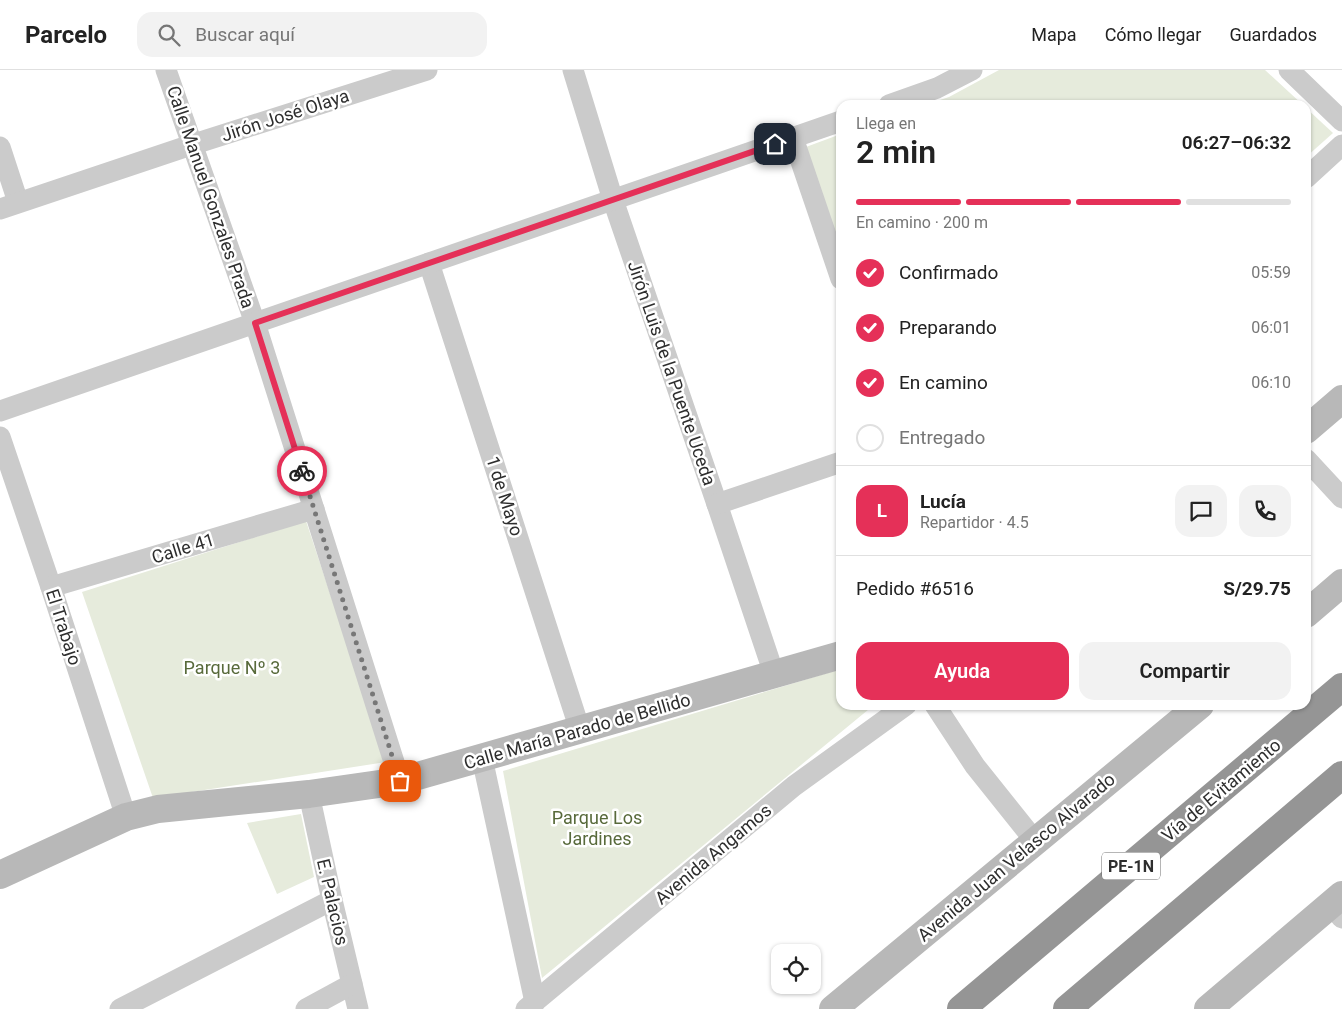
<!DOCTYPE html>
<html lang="es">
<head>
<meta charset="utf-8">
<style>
  :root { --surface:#fff; --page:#f2f2f2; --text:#222; --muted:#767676; --line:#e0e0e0; --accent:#e53058 }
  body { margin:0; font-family:Roboto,sans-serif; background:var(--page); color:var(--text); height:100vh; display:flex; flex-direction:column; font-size:19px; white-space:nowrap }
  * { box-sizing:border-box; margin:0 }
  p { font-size:16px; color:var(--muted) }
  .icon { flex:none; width:28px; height:28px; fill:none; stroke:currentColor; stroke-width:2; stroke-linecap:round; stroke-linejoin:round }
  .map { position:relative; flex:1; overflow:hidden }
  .sheet { position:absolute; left:836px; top:30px; width:475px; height:610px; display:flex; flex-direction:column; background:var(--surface); border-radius:15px; box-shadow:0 1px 4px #0004 }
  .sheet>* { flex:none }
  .tools { position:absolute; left:771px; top:874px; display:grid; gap:10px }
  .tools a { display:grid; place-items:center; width:50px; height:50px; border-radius:10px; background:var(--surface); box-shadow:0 1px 4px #0004; font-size:25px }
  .pin { position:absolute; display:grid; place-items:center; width:42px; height:42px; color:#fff; margin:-21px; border-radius:10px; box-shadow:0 2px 8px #0006 }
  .courier { position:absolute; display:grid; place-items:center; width:50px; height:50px; margin:-25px; border:4px solid #e53058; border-radius:50%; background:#fff; color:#222; box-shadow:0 1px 6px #0007 }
  .overview em { font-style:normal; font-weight:600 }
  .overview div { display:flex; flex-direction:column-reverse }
  .overview { display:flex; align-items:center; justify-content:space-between; height:85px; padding:0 20px }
  h1 { font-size:32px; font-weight:600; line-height:38px }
  .bar { display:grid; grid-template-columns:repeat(4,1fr); gap:8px 5px; align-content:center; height:60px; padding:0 20px }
  .bar i { height:6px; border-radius:4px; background:var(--line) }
  .bar .selected { background:var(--accent) }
  .bar p { grid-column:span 4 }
  .line { display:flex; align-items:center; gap:12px; padding:0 20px; border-top:1px solid var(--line) }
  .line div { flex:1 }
  .round { display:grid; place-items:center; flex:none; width:52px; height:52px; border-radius:15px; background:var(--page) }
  ol { padding:0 20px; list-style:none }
  li { display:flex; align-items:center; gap:15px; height:55px }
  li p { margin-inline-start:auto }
  li .icon { padding:5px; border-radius:50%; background:var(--accent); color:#fff; stroke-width:4 }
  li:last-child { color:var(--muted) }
  li i { width:28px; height:28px; border:2px solid var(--line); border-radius:50% }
  .button { display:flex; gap:10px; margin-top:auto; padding:10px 20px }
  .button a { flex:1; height:58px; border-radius:15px; background:var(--accent); color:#fff; font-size:20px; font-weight:600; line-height:58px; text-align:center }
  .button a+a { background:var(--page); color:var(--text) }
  header { display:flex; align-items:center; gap:30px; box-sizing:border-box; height:70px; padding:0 25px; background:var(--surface); border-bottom:1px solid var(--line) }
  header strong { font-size:24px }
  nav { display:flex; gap:28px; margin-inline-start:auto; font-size:18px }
  .search { width:350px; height:45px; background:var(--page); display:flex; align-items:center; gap:12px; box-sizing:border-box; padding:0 18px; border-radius:15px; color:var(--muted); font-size:19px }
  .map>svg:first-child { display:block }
  .green { fill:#e6ebdc }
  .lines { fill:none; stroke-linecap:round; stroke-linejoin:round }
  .street { stroke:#cbcbcb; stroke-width:21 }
  .secondary { stroke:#b8b8b8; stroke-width:28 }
  .highway { stroke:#959595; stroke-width:28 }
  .done { stroke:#777; stroke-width:5; stroke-dasharray:0 9 }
  .route { stroke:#e53058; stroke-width:6 }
  .labels { text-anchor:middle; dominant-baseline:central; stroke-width:5; stroke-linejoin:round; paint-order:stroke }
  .shield { fill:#fff; stroke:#6d6d6d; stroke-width:1 }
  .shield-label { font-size:16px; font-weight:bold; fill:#2e2e2e }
  .street-label { font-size:18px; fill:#2e2e2e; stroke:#fff }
  .park-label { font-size:18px; fill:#586a3b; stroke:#fff }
</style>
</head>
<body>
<header>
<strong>Parcelo</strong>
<div class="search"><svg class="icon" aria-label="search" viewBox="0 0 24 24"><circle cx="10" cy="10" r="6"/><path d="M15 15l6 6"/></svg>Buscar aquí</div>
<nav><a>Mapa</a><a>Cómo llegar</a><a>Guardados</a></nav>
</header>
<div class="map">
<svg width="1342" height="939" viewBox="0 0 1342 939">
  <rect width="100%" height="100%" fill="#fff"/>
  <g class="green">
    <polygon points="999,0 1265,0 1303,35 925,35 949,27"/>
    <polygon points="1306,38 1333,63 1306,87"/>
    <polygon points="841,64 841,182 806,77"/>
    <polygon points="306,451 386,692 153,728 82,522"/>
    <polygon points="841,599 841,635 874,635 542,908 503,701"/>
    <polygon points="301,744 314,807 277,824 247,753"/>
  </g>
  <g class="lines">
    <g class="street">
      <polyline points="166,0 255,253 400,711"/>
      <polyline points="573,0 613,130 717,434 774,604"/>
      <polyline points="1289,0 1342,51"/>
      <polyline points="889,35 937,18 972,0"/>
      <polyline points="793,68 841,209"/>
      <polyline points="0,77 18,132"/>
      <polyline points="1306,108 1342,75"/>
      <polyline points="0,139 191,75 427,0"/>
      <polyline points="429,193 580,660"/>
      <polyline points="0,341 841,51"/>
      <polyline points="0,367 51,517 126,747"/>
      <polyline points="1306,389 1342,428"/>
      <polyline points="717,434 841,392"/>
      <polyline points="51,517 314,439"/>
      <polyline points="935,635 975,696 1035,771"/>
      <polyline points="482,688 535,932"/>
      <polyline points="309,724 332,830 358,939"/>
      <polyline points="1331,835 1342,848"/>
      <polyline points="120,939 332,830"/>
      <polyline points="306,939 352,914"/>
      <polyline points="526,939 794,716 906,635"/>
    </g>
    <g class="secondary">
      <polyline points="1306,360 1342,329"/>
      <polyline points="1306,544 1342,513"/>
      <polyline points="0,805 126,747 158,739 309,724 400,711 841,585"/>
      <polyline points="833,939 1200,635"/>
      <polyline points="1208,939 1342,825"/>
    </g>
    <g class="highway">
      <polyline points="961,939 1342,617"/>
      <polyline points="1067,939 1342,705"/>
    </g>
  </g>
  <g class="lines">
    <polyline class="done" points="302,401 400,711"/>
    <polyline class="route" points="302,401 255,253 775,74"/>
  </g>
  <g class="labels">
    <rect class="shield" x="1102" y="782.5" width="58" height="27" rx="4"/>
    <g class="shield-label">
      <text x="1131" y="796">PE-1N</text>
    </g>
    <g class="street-label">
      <text transform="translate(285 45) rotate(-18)">Jirón José Olaya</text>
      <text transform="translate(211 127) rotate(71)">Calle Manuel Gonzales Prada</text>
      <text transform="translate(672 303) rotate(71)">Jirón Luis de la Puente Uceda</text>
      <text transform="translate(505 426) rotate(72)">1 de Mayo</text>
      <text transform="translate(183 478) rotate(-17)">Calle 41</text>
      <text transform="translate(64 557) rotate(72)">El Trabajo</text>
      <text transform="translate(577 661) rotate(-16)">Calle María Parado de Bellido</text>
      <text transform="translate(1221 720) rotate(-40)">Vía de Evitamiento</text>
      <text transform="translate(713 784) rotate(-40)">Avenida Angamos</text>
      <text transform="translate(1016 787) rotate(-40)">Avenida Juan Velasco Alvarado</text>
      <text transform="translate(333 832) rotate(77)">E. Palacios</text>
    </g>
    <g class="park-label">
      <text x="232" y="597">Parque Nº 3</text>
      <text x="597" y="747">Parque Los<tspan x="597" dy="21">Jardines</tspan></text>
    </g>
  </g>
</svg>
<div class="tools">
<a><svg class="icon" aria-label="locate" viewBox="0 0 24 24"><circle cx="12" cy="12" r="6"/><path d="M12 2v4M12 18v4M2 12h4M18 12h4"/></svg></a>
</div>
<div class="pin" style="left:400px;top:711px;background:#ea580c"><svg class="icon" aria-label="bag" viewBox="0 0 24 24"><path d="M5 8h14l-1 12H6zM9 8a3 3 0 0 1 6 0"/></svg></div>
<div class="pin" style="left:775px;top:74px;background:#1f2937"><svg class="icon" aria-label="home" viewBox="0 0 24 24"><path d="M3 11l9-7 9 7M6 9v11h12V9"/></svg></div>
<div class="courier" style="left:302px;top:401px"><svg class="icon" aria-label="bike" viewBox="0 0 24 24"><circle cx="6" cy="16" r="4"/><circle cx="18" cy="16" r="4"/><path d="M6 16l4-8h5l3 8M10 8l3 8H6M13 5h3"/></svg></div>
<section class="sheet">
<div class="overview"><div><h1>2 min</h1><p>Llega en</p></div><em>06:27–06:32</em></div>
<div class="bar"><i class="selected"></i><i class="selected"></i><i class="selected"></i><i></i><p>En camino · 200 m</p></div>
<ol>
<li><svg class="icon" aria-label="check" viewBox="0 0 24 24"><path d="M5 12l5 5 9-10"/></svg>Confirmado<p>05:59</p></li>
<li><svg class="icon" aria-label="check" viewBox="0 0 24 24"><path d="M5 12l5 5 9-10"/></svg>Preparando<p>06:01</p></li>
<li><svg class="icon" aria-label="check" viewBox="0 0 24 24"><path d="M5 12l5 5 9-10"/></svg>En camino<p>06:10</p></li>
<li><i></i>Entregado</li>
</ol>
<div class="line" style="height:90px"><b class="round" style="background:var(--accent);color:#fff">L</b><div><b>Lucía</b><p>Repartidor · 4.5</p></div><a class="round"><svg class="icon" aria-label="chat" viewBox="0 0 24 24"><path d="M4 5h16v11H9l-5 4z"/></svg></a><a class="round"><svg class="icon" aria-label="phone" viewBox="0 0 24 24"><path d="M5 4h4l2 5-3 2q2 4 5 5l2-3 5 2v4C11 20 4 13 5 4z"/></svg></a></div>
<div class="line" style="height:65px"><div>Pedido #6516</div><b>S/29.75</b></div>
<div class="button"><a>Ayuda</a><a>Compartir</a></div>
</section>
</div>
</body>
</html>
